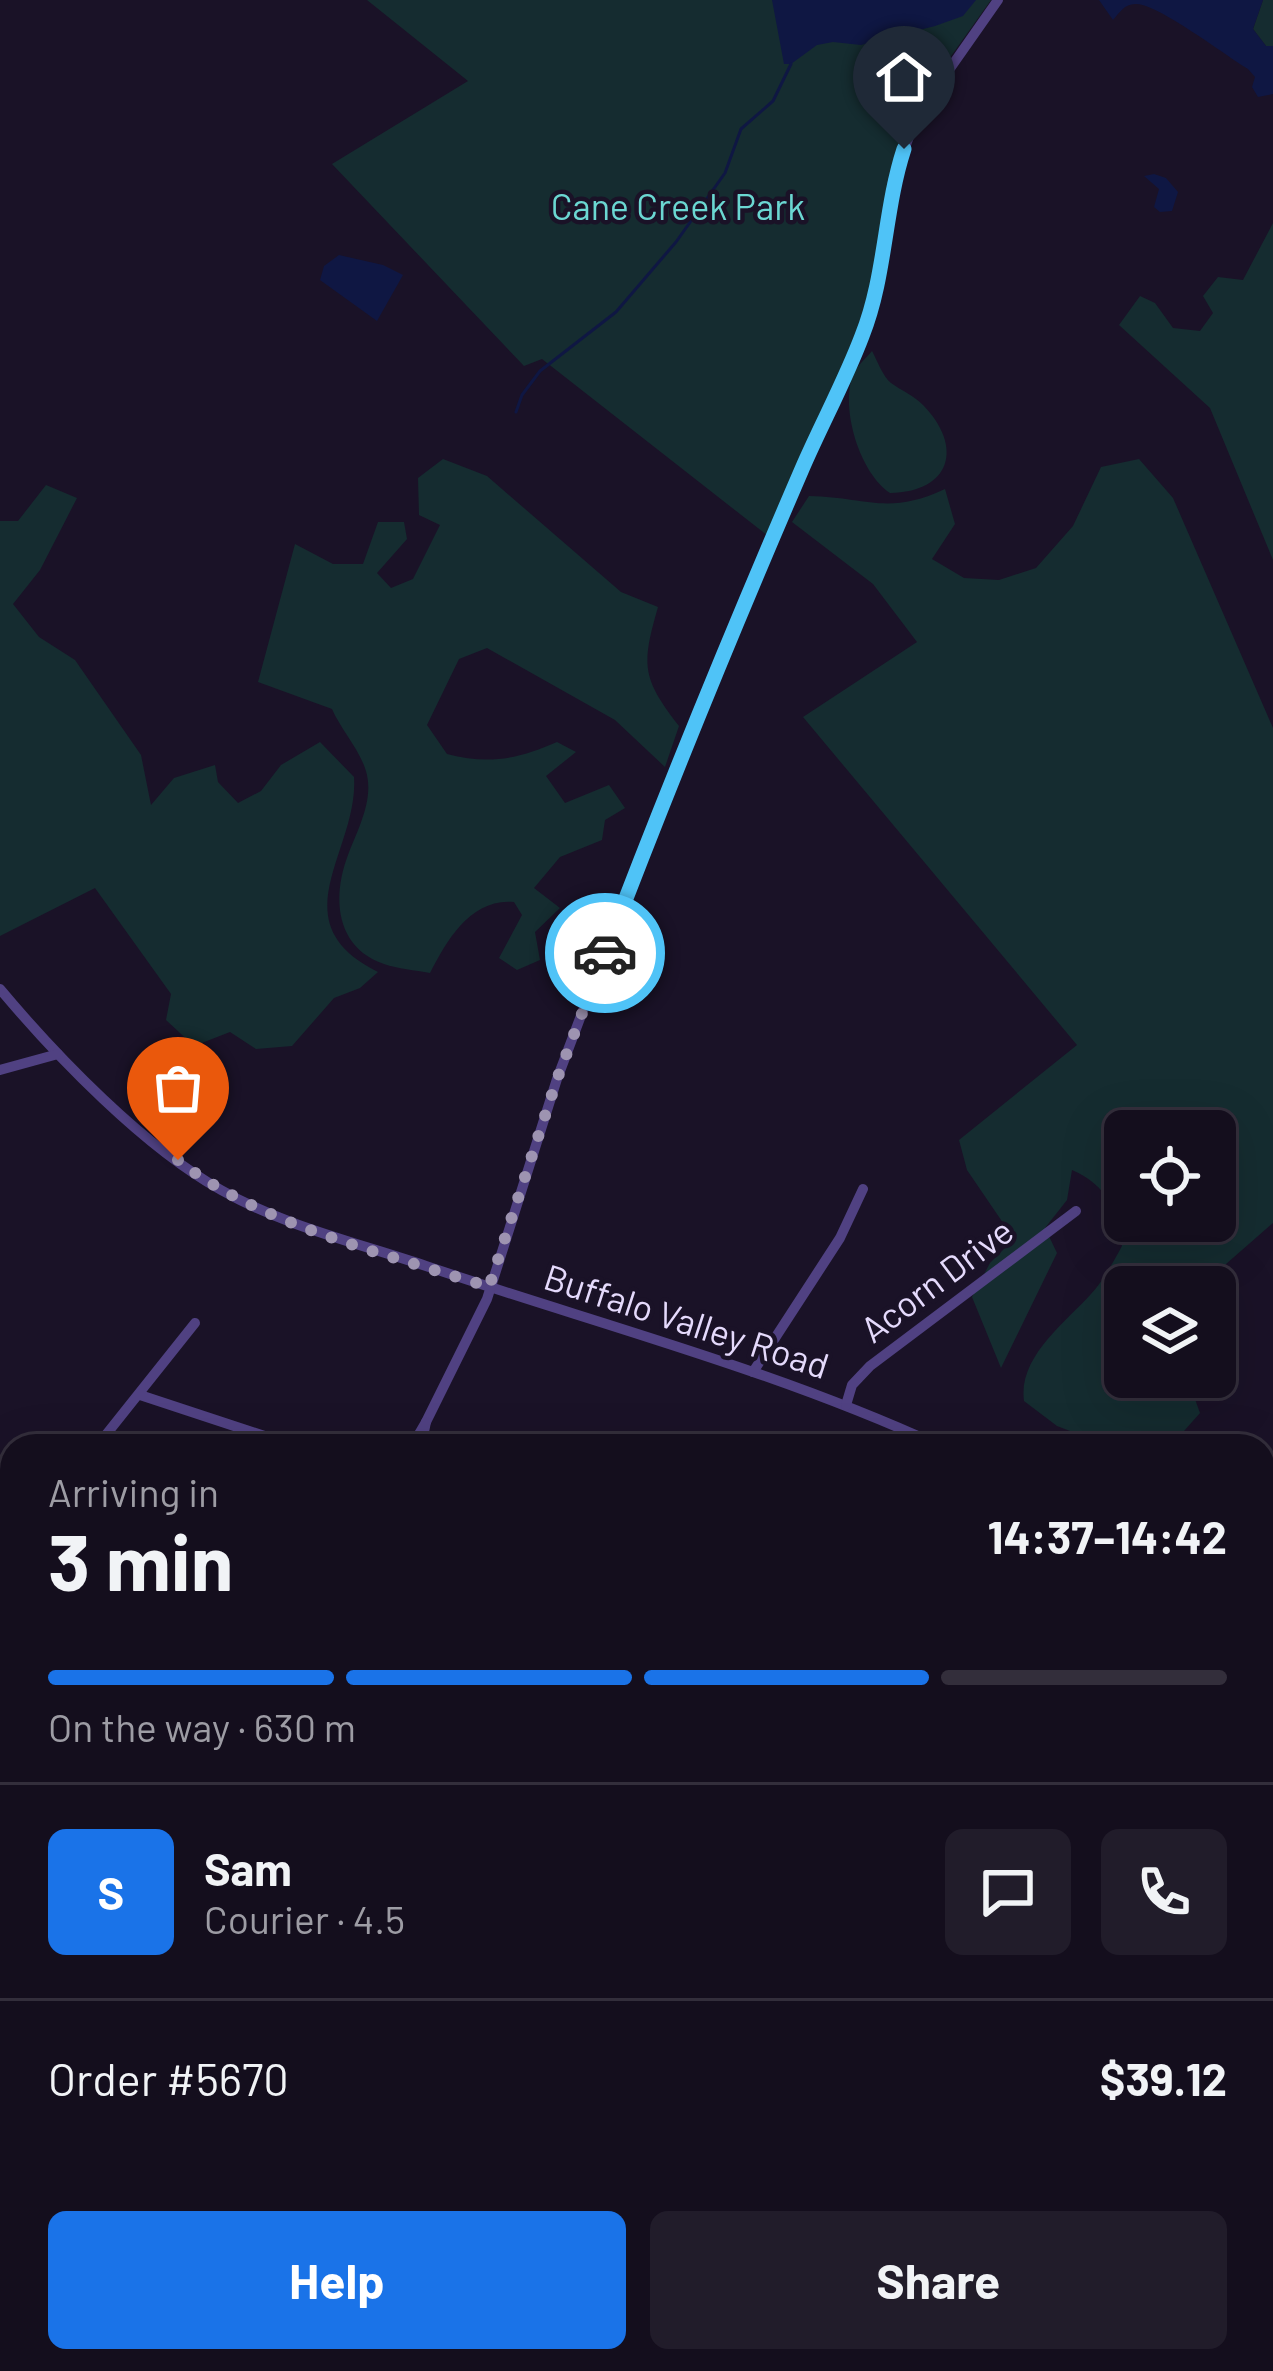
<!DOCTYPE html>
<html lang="en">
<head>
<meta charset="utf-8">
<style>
  :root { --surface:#140e1d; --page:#211c2a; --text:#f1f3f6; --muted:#9d9ca4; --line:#332e3b; --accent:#1a73e8 }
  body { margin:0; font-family:Barlow,sans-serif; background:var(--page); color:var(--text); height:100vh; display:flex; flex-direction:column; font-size:45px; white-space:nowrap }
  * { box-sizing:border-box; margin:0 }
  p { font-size:39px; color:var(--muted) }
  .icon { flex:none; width:66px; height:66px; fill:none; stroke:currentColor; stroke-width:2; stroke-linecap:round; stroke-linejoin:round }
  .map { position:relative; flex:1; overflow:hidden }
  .sheet { position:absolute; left:0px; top:1434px; width:1275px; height:939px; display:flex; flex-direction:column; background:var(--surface); border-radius:36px 36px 0 0; box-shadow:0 12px 48px #0002,0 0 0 3px var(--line) }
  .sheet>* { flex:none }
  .buttons { position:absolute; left:1104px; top:1110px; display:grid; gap:24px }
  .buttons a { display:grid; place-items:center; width:132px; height:132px; border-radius:18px; background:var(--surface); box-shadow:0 12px 48px #0002,0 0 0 3px var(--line); font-size:60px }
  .pin { position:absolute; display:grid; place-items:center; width:102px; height:102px; color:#fff; margin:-123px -51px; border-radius:50% 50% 50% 0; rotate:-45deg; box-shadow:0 0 12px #0007 }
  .pin .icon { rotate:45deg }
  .courier { position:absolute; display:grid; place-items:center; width:120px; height:120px; margin:-60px; border:9px solid #4fc3f7; border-radius:50%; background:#fff; color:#222; box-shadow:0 3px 15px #0007 }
  .overview em { font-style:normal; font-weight:700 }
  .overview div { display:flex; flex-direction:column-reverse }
  .overview { display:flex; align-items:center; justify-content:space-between; height:204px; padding:0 48px }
  h1 { font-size:78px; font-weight:700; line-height:90px }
  .bar { display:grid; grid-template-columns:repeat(4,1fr); gap:18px 12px; align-content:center; height:144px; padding:0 48px }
  .bar i { height:15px; border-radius:9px; background:var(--line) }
  .bar .on { background:var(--accent) }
  .bar p { grid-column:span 4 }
  .line { display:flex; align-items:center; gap:30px; padding:0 48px; border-top:3px solid var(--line) }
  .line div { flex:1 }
  .round { display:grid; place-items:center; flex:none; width:126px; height:126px; border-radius:18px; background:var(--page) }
  .button { display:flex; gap:24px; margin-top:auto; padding:24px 48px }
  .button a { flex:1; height:138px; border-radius:18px; background:var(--accent); color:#fff; font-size:48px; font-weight:700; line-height:138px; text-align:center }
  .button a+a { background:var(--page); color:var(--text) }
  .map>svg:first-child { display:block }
  .green { fill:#152c30; fill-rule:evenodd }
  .water { fill:#0f1743 }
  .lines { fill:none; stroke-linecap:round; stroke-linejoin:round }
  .stream { stroke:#0f1743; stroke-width:3 }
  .street { stroke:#504182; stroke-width:10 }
  .secondary { stroke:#9579f4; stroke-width:15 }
  .done { stroke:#9e94b1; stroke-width:12; stroke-dasharray:0 21.6 }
  .route { stroke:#4fc3f7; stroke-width:15 }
  .labels { text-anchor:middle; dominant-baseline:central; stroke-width:9; stroke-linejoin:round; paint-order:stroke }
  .park-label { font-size:36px; fill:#6bd7d2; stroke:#1a1227 }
  .street-label { font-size:36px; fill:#e5dafc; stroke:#1a1227 }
</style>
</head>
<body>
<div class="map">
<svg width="1273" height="2371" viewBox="0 0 1273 2371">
  <rect width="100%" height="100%" fill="#1a1227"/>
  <g class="green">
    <polygon points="367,0 991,0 934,80 906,127 889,181 866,314 768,536 542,359 524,366 332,164 468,81"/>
    <polygon points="1263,0 1273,0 1273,46 1266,46 1253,29"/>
    <polygon points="1273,223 1273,560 1210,408 1119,325 1140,296 1155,303 1173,328 1200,331 1213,313 1203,296 1218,277 1243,280"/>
    <path d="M 872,351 C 877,360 883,377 891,383 C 902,391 913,395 923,405 C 964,447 951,492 890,493 C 860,473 840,409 853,374 C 857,366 866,358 872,351 Z"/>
    <path d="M 443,459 L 487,476 L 621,592 L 658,607 C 641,666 642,678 679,726 L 665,767 L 615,720 L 487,648 L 459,659 L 427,725 L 447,754 C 489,765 518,759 557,742 L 576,752 L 546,776 L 565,803 L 609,785 L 625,808 L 605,820 L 602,840 L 560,857 L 534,888 L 560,908 L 535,932 L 540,960 L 517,970 L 499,958 L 522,915 L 514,902 C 471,898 447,940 430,973 C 415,970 398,969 384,964 C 335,947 332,897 348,855 C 357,831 373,802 367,775 C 362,752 341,730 332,709 L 258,682 L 295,544 L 333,564 L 363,564 L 378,522 L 404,522 L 407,539 L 377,573 L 391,588 L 413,579 L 440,525 L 419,515 L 418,478 Z"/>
    <path d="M 1139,459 L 1173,498 L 1273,728 L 1273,1223 L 1226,1264 L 1213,1287 L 1125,1287 L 1125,1377 L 1187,1377 L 1200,1413 L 1184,1431 L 1186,1446 L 1116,1446 L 1106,1432 L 1091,1439 L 1057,1426 L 1024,1401 C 1018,1357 1065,1323 1091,1294 C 1104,1280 1113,1262 1122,1246 C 1116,1209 1108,1186 1072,1170 L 1067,1200 L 1045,1228 L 1057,1253 L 1001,1368 L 972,1297 L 990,1263 L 1014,1239 L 967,1170 L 959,1140 L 1077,1045 L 803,717 L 917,642 L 873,584 L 792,522 L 809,496 C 866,497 888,516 945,489 L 955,524 L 932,559 L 964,578 L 999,580 L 1036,568 L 1073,526 L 1101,467 ZM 1125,1131 L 1215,1131 L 1215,1221 L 1125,1221 Z"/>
    <path d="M 46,485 L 77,498 L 40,570 L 13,604 L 39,637 L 75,660 L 141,755 L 151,805 L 174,778 L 215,765 L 218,782 L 238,803 L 261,791 L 281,765 L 320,742 L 354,777 C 359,851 277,922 378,972 L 360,988 L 334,998 L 292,1046 L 256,1049 L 230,1032 L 194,1046 L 166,1020 L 171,994 L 95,888 L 0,936 L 0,521 L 18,521 Z"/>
    <polygon points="6,1861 12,1865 12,2013 0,2000 0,1868"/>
    <polygon points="302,2361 405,2361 411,2371 300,2371"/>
    <polygon points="506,2361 528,2361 532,2368 542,2361 646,2361 636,2371 511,2371"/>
  </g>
  <g class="water">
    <polygon points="772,0 976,0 963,16 935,26 861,45 833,42 817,45 791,64 784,64"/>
    <path d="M 1099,0 L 1263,0 L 1253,29 L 1266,46 L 1273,46 L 1273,94 L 1258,97 L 1252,87 L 1255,77 L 1248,69 C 1225,55 1159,5 1137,4 C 1125,3 1120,12 1113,20 Z"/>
    <polygon points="1154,174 1166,178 1178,192 1172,211 1160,212 1154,207 1159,189 1144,176"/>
    <polygon points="339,255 383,265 403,275 377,321 320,280 324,266"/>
  </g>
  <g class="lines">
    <polyline class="stream" points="516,412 522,395 540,371 616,312 676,242 725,173 741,129 773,101 791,64"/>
    <g class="street">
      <path d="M 0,989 C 57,1057 144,1147 221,1190 C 284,1226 358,1243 426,1266 C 598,1324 775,1370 940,1446"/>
      <polyline points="0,1070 58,1054"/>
      <polyline points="753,1372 840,1238 863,1189"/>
      <polyline points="140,1395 295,1446"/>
      <polyline points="846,1405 852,1385 870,1366 1076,1211"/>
      <polyline points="426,1422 487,1299 557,1079 657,815 802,470 863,334 875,292 893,181 916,117 998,0"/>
      <polyline points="97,1446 195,1323"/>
      <polyline points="412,1446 426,1422 421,1446"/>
      <polyline points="1263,1597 1273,1602"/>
      <polyline points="0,1785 12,1776"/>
      <polyline points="0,2135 12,2152"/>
      <polyline points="155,2361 161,2371"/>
      <polyline points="414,2361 420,2371"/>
      <polyline points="769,2361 773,2371"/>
    </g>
    <g class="secondary">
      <polyline points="1263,2056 1273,2035"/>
      <polyline points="1263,2284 1273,2308"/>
    </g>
  </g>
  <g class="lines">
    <path class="done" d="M 178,1160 C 258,1225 391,1255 489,1287 L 557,1079 L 605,953"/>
    <path class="route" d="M 605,953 C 667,790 733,629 802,469 C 821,425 845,381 862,336 C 886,276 884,210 904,149"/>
  </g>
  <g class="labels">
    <g class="park-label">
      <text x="678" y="205">Cane Creek Park</text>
    </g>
    <g class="street-label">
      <text transform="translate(936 1279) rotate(-37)">Acorn Drive</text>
      <text transform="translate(687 1320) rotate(18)">Buffalo Valley Road</text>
    </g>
  </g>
</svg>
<div class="buttons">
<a><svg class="icon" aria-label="locate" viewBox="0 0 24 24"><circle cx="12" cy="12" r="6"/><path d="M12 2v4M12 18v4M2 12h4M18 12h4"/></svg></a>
<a><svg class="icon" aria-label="layers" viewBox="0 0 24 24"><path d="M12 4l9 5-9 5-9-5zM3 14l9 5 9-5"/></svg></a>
</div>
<div class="pin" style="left:178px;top:1160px;background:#ea580c"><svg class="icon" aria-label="bag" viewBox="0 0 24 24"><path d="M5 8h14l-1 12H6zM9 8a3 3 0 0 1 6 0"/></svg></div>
<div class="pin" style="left:904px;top:149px;background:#1f2937"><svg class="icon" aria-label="home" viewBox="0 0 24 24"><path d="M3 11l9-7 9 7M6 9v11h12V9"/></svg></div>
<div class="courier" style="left:605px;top:953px"><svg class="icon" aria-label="car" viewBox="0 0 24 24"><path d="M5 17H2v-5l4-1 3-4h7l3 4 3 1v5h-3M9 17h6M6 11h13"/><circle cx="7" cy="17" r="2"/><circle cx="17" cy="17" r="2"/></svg></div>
<section class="sheet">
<div class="overview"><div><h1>3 min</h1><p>Arriving in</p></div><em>14:37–14:42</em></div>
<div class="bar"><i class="on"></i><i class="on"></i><i class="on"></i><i></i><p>On the way · 630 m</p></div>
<div class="line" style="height:216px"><b class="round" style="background:var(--accent);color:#fff">S</b><div><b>Sam</b><p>Courier · 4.5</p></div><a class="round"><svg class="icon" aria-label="chat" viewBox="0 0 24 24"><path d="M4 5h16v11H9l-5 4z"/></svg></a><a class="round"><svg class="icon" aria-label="phone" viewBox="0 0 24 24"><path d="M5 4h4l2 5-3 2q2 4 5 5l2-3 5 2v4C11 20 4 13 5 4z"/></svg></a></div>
<div class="line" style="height:156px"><div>Order #5670</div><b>$39.12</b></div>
<div class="button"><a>Help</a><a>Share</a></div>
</section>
</div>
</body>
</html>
